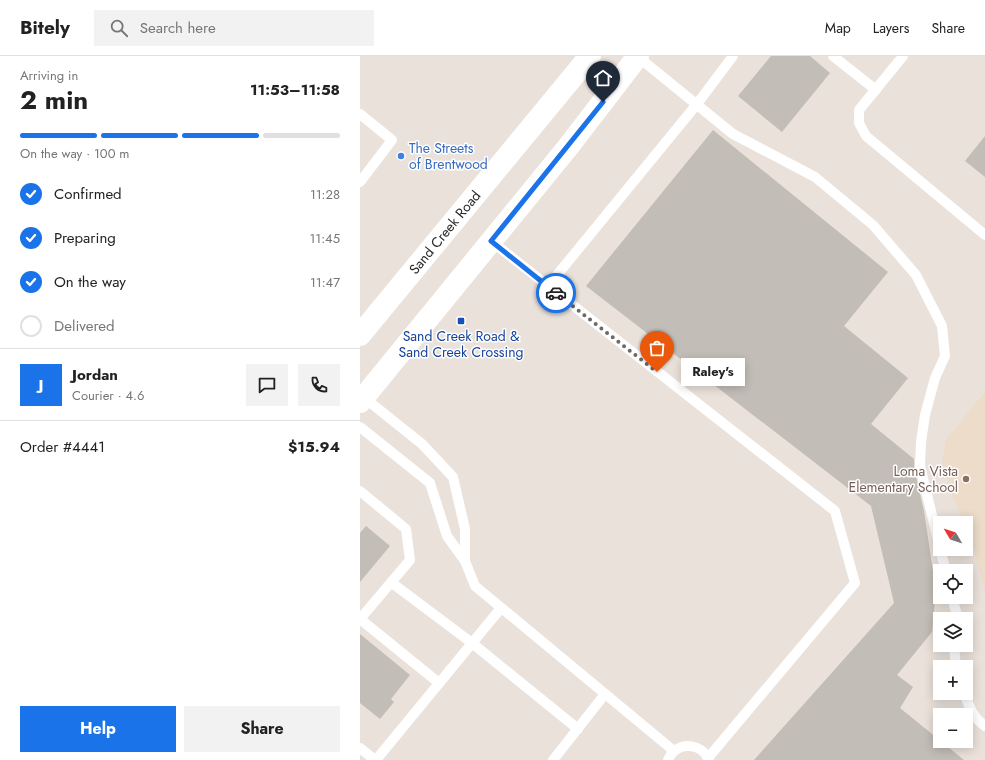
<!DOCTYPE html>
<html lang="en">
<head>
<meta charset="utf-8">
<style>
  :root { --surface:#fff; --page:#f2f2f2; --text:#222; --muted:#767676; --line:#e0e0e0; --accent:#1a73e8 }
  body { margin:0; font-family:Jost,sans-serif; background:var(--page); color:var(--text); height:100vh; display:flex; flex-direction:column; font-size:15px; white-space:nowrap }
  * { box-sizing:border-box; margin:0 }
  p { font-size:13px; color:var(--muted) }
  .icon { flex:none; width:22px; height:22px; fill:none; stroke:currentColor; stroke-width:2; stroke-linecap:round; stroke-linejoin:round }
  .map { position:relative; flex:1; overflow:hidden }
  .sheet { display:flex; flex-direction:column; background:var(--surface); width:360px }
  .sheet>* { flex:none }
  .needle { width:26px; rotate:309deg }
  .buttons { position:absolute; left:573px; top:460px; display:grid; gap:8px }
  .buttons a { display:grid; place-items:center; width:40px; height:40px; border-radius:0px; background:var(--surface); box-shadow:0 2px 10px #0003; font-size:20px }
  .pin { position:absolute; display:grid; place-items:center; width:34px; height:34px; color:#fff; margin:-41px -17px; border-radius:50% 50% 50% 0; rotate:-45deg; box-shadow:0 0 4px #0007 }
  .pin .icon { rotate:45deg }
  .courier { position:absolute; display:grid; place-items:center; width:40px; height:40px; margin:-20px; border:3px solid #1a73e8; border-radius:50%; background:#fff; color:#222; box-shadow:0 1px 5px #0007 }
  .bubble { position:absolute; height:28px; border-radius:0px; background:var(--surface); box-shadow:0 2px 10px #0003; font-size:13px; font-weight:700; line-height:28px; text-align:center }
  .head em { font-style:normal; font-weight:700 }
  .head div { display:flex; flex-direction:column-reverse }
  .head { display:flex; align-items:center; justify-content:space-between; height:68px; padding:0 20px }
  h1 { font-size:26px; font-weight:700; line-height:30px }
  .bar { display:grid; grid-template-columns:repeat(4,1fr); gap:6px 4px; align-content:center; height:48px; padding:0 20px }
  .bar i { height:5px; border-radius:3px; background:var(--line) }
  .bar .active { background:var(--accent) }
  .bar p { grid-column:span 4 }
  .line { display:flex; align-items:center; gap:10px; padding:0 20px; border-top:1px solid var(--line) }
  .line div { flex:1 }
  .round { display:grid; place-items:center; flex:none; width:42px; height:42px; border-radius:0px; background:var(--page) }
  ol { padding:0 20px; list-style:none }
  li { display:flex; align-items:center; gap:12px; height:44px }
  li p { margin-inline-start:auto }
  li .icon { padding:4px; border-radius:50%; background:var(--accent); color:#fff; stroke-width:4 }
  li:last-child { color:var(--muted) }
  li i { width:22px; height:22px; border:2px solid var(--line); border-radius:50% }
  .primary-button { display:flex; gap:8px; margin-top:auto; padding:8px 20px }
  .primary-button a { flex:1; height:46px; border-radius:0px; background:var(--accent); color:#fff; font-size:16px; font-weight:700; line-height:46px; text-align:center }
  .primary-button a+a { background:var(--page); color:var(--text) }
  header { display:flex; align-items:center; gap:24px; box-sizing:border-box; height:56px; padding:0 20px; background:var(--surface); border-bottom:1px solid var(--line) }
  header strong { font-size:19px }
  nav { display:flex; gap:22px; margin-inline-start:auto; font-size:14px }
  .search { width:280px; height:36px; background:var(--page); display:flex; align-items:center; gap:10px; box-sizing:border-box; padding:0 14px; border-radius:0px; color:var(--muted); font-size:15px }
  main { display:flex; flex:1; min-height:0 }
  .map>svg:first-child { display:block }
  .education { fill:#ecdcc9 }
  .building { fill:#c2bdb6 }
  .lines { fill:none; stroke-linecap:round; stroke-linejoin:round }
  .service { stroke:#fff; stroke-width:10 }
  .secondary { stroke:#fff; stroke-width:22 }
  .done { stroke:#6c6966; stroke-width:4; stroke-dasharray:0 7.2 }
  .route { stroke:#1a73e8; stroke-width:5 }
  .shop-dot { fill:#3f7fe0; stroke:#fff; stroke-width:1.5 }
  .transit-dot { fill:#1a4fb4; stroke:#fff; stroke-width:1.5 }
  .education-dot { fill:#8d6e63; stroke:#fff; stroke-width:1.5 }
  .labels { text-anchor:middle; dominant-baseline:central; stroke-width:3; stroke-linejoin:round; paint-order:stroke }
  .shop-label { font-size:14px; fill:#366cbe; stroke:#fff; text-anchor:start }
  .street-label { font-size:14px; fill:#282828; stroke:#fff }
  .transit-label { font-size:14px; fill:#164399; stroke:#fff }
  .education-label { font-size:14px; fill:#785e54; stroke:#fff; text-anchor:end }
</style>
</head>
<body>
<header>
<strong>Bitely</strong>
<div class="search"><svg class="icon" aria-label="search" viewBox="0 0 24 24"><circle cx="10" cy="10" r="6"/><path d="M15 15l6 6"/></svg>Search here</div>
<nav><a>Map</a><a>Layers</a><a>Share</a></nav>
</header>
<main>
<section class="sheet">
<div class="head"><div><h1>2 min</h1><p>Arriving in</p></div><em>11:53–11:58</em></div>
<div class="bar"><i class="active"></i><i class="active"></i><i class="active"></i><i></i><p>On the way · 100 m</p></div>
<ol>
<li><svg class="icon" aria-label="check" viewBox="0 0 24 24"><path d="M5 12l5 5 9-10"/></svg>Confirmed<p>11:28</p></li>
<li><svg class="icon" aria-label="check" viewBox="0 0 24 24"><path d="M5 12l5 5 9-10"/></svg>Preparing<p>11:45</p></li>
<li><svg class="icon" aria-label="check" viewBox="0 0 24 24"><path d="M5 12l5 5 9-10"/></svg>On the way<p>11:47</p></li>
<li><i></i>Delivered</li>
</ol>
<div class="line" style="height:72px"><b class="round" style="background:var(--accent);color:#fff">J</b><div><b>Jordan</b><p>Courier · 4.6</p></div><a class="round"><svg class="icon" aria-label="chat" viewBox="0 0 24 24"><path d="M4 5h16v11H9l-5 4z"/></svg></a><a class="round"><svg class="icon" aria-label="phone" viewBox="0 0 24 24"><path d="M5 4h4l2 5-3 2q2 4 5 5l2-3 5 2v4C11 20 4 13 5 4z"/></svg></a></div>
<div class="line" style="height:52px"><div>Order #4441</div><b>$15.94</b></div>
<div class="primary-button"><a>Help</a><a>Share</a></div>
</section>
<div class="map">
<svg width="625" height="704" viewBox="0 0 625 704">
  <rect width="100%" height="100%" fill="#eae1da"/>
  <polygon class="education" points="625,336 625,535 613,491 606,473 606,467 604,467 593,441 582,406 586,384"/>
  <g class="building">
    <polygon points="411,0 450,0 470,17 422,76 378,40"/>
    <polygon points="353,74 528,216 484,270 548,322 511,368 554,403 554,412 564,455 576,535 572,576 537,619 553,631 540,652 604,704 394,704 534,547 511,450 226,230"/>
    <polygon points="625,80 625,121 605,105"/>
    <polygon points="6,470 30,490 0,526 0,477"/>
    <polygon points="0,578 50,619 31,643 34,646 20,663 0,647"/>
  </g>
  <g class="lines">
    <g class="service">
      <polyline points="277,0 373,78 455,121 513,169 556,219 582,270 585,300 575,322 565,359 561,386 560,410 580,492"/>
      <polyline points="473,0 516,34"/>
      <polyline points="543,0 499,54 499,67 506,80 625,179"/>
      <polyline points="0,58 32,84 0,126"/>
      <polyline points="131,185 475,455 495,527 348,702"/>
      <polyline points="188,230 337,48 373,0"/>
      <polyline points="2,340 62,388 93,421 105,473 105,505"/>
      <polyline points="0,371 70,427 87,480 105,505 115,530 314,695"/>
      <polyline points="0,435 46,473 50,504 0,563 79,627"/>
      <polyline points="580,493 586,515"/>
      <polyline points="32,527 112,587 218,673"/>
      <polyline points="592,541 598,563"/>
      <polyline points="594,589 596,611"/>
      <path d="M 604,637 C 609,650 613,662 625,670"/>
      <polyline points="0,692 15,704"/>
      <polyline points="16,704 141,552"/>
      <polyline points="193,704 245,638"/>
      <path d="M 308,704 C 316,685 341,686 349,704"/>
    </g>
    <g class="secondary">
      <path id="s1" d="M 0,279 L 230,0"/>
      <polyline points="0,346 208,91 278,0"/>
    </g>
  </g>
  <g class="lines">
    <polyline class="done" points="196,237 297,316"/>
    <polyline class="route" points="196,237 131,185 243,46"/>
  </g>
  <circle class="shop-dot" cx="41" cy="100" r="4"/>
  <rect class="transit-dot" x="97" y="261" width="8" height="8" rx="2"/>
  <circle class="education-dot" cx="606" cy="423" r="4"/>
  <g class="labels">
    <g class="shop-label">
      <text x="49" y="92">The Streets<tspan x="49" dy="16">of Brentwood</tspan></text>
    </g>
    <g class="street-label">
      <text stroke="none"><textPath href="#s1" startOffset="133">Sand Creek Road</textPath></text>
    </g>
    <g class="transit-label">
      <text x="101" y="280">Sand Creek Road &amp;<tspan x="101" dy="16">Sand Creek Crossing</tspan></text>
    </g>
    <g class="education-label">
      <text x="598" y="415">Loma Vista<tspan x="598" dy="16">Elementary School</tspan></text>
    </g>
  </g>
</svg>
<div class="buttons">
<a><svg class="needle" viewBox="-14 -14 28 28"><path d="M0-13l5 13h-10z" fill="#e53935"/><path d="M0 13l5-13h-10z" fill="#767676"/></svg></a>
<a><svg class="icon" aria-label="locate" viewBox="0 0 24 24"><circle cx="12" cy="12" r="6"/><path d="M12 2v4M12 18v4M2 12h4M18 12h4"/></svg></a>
<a><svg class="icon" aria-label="layers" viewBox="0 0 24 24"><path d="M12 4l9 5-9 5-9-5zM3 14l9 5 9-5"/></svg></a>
<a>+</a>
<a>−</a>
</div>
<div class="pin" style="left:297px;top:316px;background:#ea580c"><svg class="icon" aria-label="bag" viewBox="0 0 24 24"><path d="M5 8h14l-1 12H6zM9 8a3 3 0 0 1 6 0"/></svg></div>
<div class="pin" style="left:243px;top:46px;background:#1f2937"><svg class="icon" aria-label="home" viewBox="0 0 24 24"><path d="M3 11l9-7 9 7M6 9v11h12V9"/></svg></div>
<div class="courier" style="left:196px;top:237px"><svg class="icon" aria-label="car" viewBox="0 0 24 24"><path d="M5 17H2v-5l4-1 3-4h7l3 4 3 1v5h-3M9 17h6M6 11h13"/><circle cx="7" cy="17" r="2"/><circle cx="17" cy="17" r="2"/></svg></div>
<div class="bubble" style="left:321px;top:302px;width:64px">Raley's</div>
</div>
</main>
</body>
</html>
